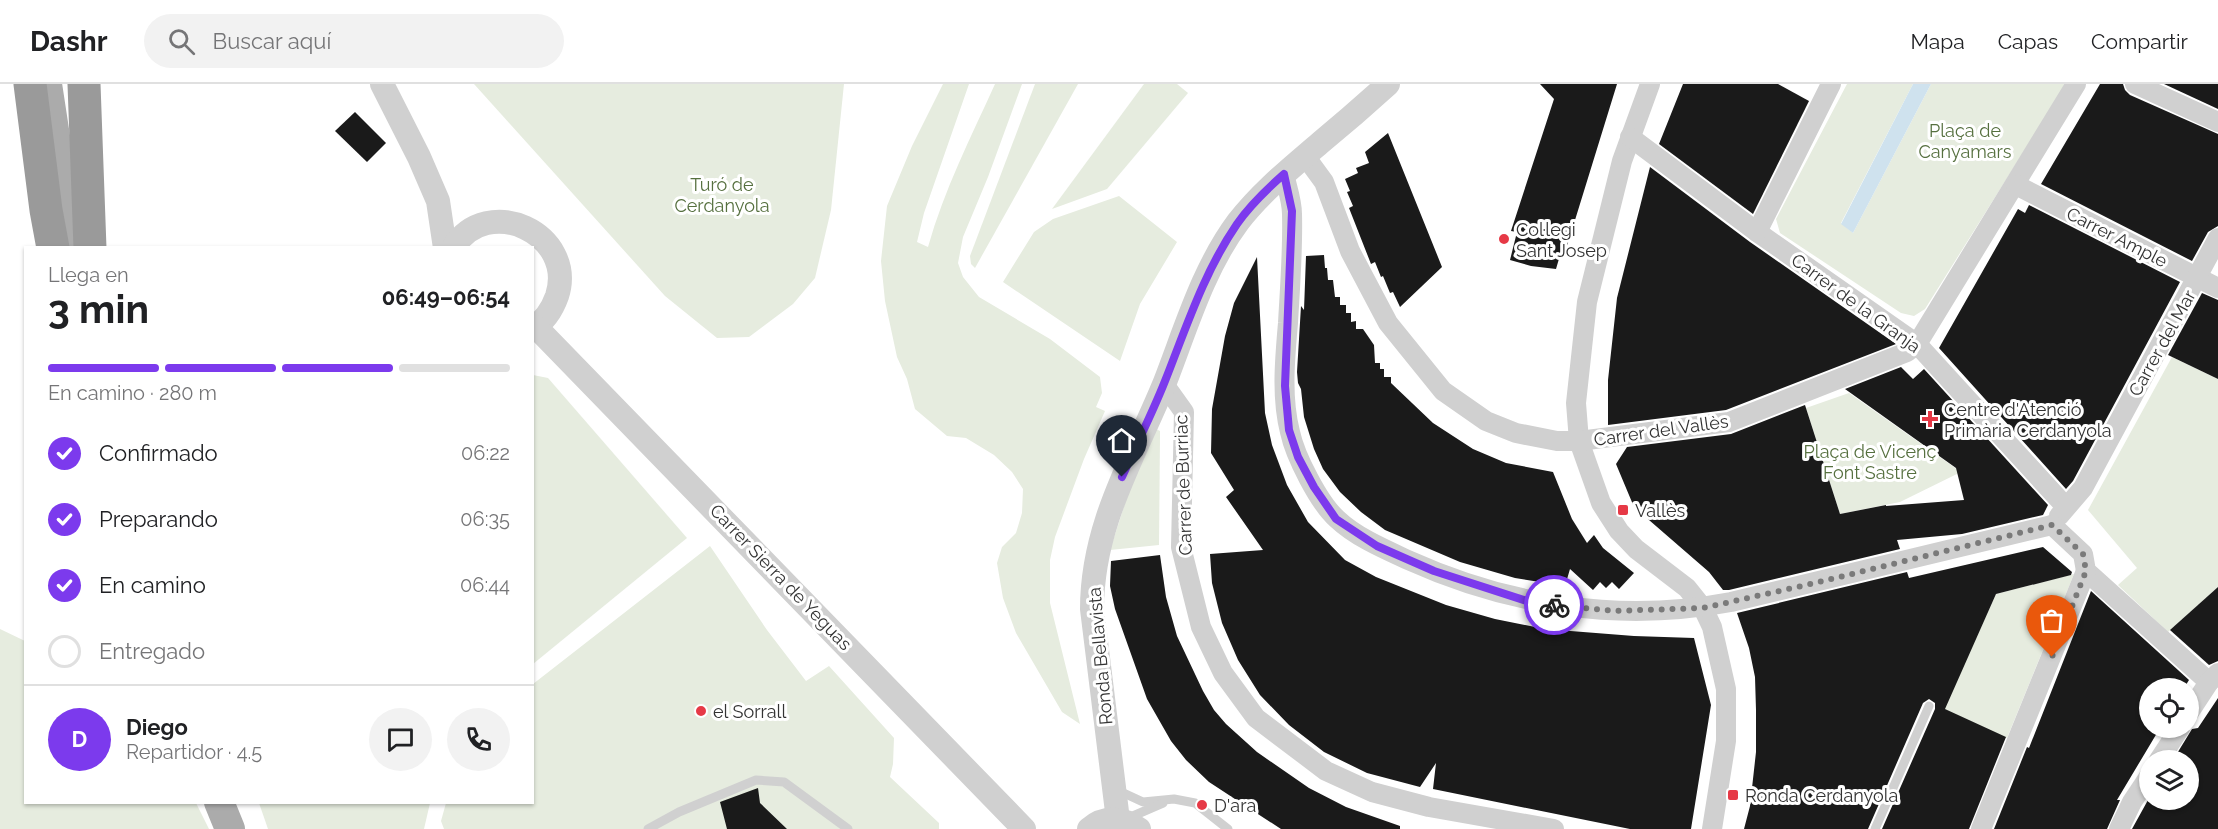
<!DOCTYPE html>
<html lang="es">
<head>
<meta charset="utf-8">
<style>
  :root { --surface:#fff; --page:#f2f2f2; --text:#202124; --muted:#757577; --line:#e0e0e0; --accent:#7c3aed }
  body { margin:0; font-family:Raleway,sans-serif; background:var(--page); color:var(--text); height:100vh; display:flex; flex-direction:column; font-size:22px; white-space:nowrap }
  * { box-sizing:border-box; margin:0 }
  p { font-size:20px; color:var(--muted) }
  .icon { flex:none; width:33px; height:33px; fill:none; stroke:currentColor; stroke-width:2; stroke-linecap:round; stroke-linejoin:round }
  .map { position:relative; flex:1; overflow:hidden }
  .sheet { position:absolute; left:24px; top:162px; width:510px; height:558px; display:flex; flex-direction:column; background:var(--surface); border-radius:0px; box-shadow:0 2px 4px #0004 }
  .sheet>* { flex:none }
  .fabs { position:absolute; left:2139px; top:594px; display:grid; gap:12px }
  .fabs a { display:grid; place-items:center; width:60px; height:60px; border-radius:50%; background:var(--surface); box-shadow:0 2px 4px #0004; font-size:30px }
  .pin { position:absolute; display:grid; place-items:center; width:51px; height:51px; color:#fff; margin:-62px -26px; border-radius:50% 50% 50% 0; rotate:-45deg; box-shadow:0 0 6px #0007 }
  .pin .icon { rotate:45deg }
  .courier { position:absolute; display:grid; place-items:center; width:60px; height:60px; margin:-30px; border:4px solid #7c3aed; border-radius:50%; background:#fff; color:#222; box-shadow:0 2px 8px #0007 }
  .headline em { font-style:normal; font-weight:700 }
  .headline div { display:flex; flex-direction:column-reverse }
  .headline { display:flex; align-items:center; justify-content:space-between; height:102px; padding:0 24px }
  h1 { font-size:39px; font-weight:700; line-height:45px }
  .bar { display:grid; grid-template-columns:repeat(4,1fr); gap:9px 6px; align-content:center; height:72px; padding:0 24px }
  .bar i { height:8px; border-radius:4px; background:var(--line) }
  .bar .active { background:var(--accent) }
  .bar p { grid-column:span 4 }
  .line { display:flex; align-items:center; gap:15px; padding:0 24px; border-top:2px solid var(--line) }
  .line div { flex:1 }
  .round { display:grid; place-items:center; flex:none; width:63px; height:63px; border-radius:32px; background:var(--page) }
  ol { padding:0 24px; list-style:none }
  li { display:flex; align-items:center; gap:18px; height:66px }
  li p { margin-inline-start:auto }
  li .icon { padding:6px; border-radius:50%; background:var(--accent); color:#fff; stroke-width:4 }
  li:last-child { color:var(--muted) }
  li i { width:33px; height:33px; border:3px solid var(--line); border-radius:50% }
  header { display:flex; align-items:center; gap:36px; box-sizing:border-box; height:84px; padding:0 30px; background:var(--surface); border-bottom:2px solid var(--line) }
  header strong { font-size:28px }
  nav { display:flex; gap:33px; margin-inline-start:auto; font-size:21px }
  .search { width:420px; height:54px; background:var(--page); display:flex; align-items:center; gap:15px; box-sizing:border-box; padding:0 21px; border-radius:33px; color:var(--muted); font-size:22px }
  .map>svg:first-child { display:block }
  .green { fill:#e6ecdf }
  .water { fill:#cfe2ee }
  .building { fill:#1a1a1a }
  .lines { fill:none; stroke-linecap:round; stroke-linejoin:round }
  .service { stroke:#d0d0d0; stroke-width:9 }
  .minor { stroke:#d0d0d0; stroke-width:20 }
  .tertiary { stroke:#d0d0d0; stroke-width:24 }
  .primary { stroke:#ababab; stroke-width:30 }
  .motorway { stroke:#9a9a9a; stroke-width:33 }
  .done { stroke:#7a7a7a; stroke-width:6; stroke-dasharray:0 10.8 }
  .route { stroke:#7c3aed; stroke-width:8 }
  .poi-dot { fill:#e63946; stroke:#fff; stroke-width:2 }
  .labels { text-anchor:middle; dominant-baseline:central; stroke-width:6; stroke-linejoin:round; paint-order:stroke }
  .park-label { font-size:18px; fill:#56703f; stroke:#fff }
  .poi-label { font-size:18px; fill:#333; stroke:#fff; text-anchor:start }
  .street-label { font-size:18px; fill:#333; stroke:#fff }
</style>
</head>
<body>
<header>
<strong>Dashr</strong>
<div class="search"><svg class="icon" aria-label="search" viewBox="0 0 24 24"><circle cx="10" cy="10" r="6"/><path d="M15 15l6 6"/></svg>Buscar aquí</div>
<nav><a>Mapa</a><a>Capas</a><a>Compartir</a></nav>
</header>
<div class="map">
<svg width="2218" height="745" viewBox="0 0 2218 745">
  <rect width="100%" height="100%" fill="#fff"/>
  <g class="green">
    <polygon points="474,0 844,0 831,126 815,194 793,220 749,253 717,254 665,212"/>
    <path d="M 943,0 L 969,0 L 924,129 L 917,158 L 928,163 C 944,106 971,53 995,0 L 1022,0 L 988,93 L 963,153 L 958,179 L 963,193 L 979,213 L 1050,255 L 1100,293 L 1102,309 L 1096,323 L 1105,327 L 1084,375 L 1055,453 L 1050,476 L 1050,519 L 1080,640 L 1062,628 L 1016,549 L 1003,514 L 997,479 L 1002,463 L 1016,449 L 1022,429 L 1023,405 L 1012,388 L 994,371 L 966,354 L 947,352 L 915,325 L 907,295 L 897,273 L 885,217 L 881,177 L 887,122 L 912,62 Z"/>
    <polygon points="1035,0 1078,0 975,184 971,180 970,172"/>
    <polygon points="1144,0 1177,0 1188,9 1107,105 1052,125"/>
    <polygon points="1847,0 1913,0 1841,139 1853,149 1931,0 2066,0 1925,225 1914,232 1901,229 1780,149 1776,135"/>
    <polygon points="1119,112 1177,158 1140,220 1120,277 1003,198 1034,148 1053,135"/>
    <polygon points="2172,273 2218,295 2218,503 2168,548 2118,501 2137,484 2088,426"/>
    <polygon points="533,291 548,294 687,454 533,580"/>
    <polygon points="1849,309 1961,388 1900,418 1840,430 1806,324"/>
    <polygon points="1156,345 1160,347 1160,351 1159,461 1110,466 1128,410"/>
    <polygon points="710,462 767,546 806,597 829,582 894,654 893,680 890,693 939,739 939,745 444,745 441,737 446,719 532,718 533,600"/>
    <polygon points="2074,490 2007,654 1944,625 1996,510"/>
    <polygon points="0,545 25,557 26,718 196,719 209,745 0,745"/>
    <polygon points="259,719 259,718 430,719 424,745 268,745"/>
  </g>
  <polygon class="water" points="1913,0 1931,0 1853,149 1841,140"/>
  <g class="building">
    <polygon points="1540,0 1617,0 1567,162 1563,161 1556,185 1531,182 1510,176 1517,148 1511,147 1554,15"/>
    <polygon points="1683,0 1778,0 1809,17 1753,130 1659,60"/>
    <polygon points="2100,0 2123,0 2125,6 2130,11 2218,50 2218,142 2208,148 2192,177 2041,100"/>
    <polygon points="2164,0 2218,0 2218,25"/>
    <polygon points="355,28 386,59 367,78 335,47"/>
    <polygon points="1388,49 1442,183 1400,223 1393,208 1390,209 1383,192 1381,193 1375,178 1371,180 1349,124 1353,122 1347,108 1350,107 1345,95 1358,89 1356,84 1369,79 1365,68"/>
    <polygon points="1650,83 1750,158 1896,260 1726,326 1608,341 1608,296 1617,214"/>
    <polygon points="2029,121 2180,198 2073,397 2066,405 1939,264 2018,125 2025,129"/>
    <polygon points="1324,171 1325,184 1327,184 1328,196 1333,196 1335,213 1340,213 1340,221 1346,221 1346,229 1351,229 1351,238 1356,237 1356,245 1363,245 1374,261 1375,279 1380,279 1380,285 1384,285 1384,293 1391,293 1391,299 1433,339 1473,365 1506,379 1553,388 1572,435 1587,459 1594,451 1603,464 1634,489 1619,505 1612,498 1606,504 1600,498 1593,506 1570,485 1565,502 1515,494 1460,478 1385,446 1361,428 1340,408 1323,385 1314,365 1304,333 1301,305 1298,299 1297,288 1301,222 1304,226 1306,172"/>
    <polygon points="1257,173 1265,329 1272,361 1287,401 1308,438 1345,476 1376,493 1446,521 1495,535 1545,545 1634,552 1694,554 1711,621 1691,745 1630,745 1433,705 1436,679 1420,703 1367,689 1324,668 1289,641 1260,611 1238,576 1222,539 1212,499 1210,470 1263,466 1226,413 1234,406 1211,369 1212,325 1225,252 1234,219"/>
    <polygon points="2202,209 2218,216 2218,295 2168,271"/>
    <polygon points="1901,283 1913,295 1924,285 2048,421 2043,431 1962,450 1897,456 1900,465 1729,506 1723,506 1709,488 1634,423 1616,380 1627,363 1731,350 1805,321 1840,430 1886,421 1886,422 1964,416 1956,384 1845,305"/>
    <polygon points="2043,463 2072,488 2071,491 1996,510 1945,625 2006,653 1969,745 1882,745 1935,625 1935,619 1929,615 1923,619 1868,745 1744,745 1750,722 1756,668 1756,626 1755,593 1749,564 1737,529 1907,488 1909,494"/>
    <polygon points="1160,471 1166,513 1177,552 1203,607 1214,626 1226,640 1257,668 1309,704 1346,723 1400,742 1400,745 1281,745 1209,698 1186,676 1171,657 1147,615 1115,525 1110,502 1111,477"/>
    <polygon points="2218,503 2218,577 2209,581 2170,546"/>
    <polygon points="2091,507 2189,596 2184,604 2150,604 2150,644 2160,644 2117,716 2120,716 2107,745 1994,745 2027,663 2029,664"/>
    <polygon points="2218,614 2218,745 2132,745 2148,716 2188,716 2188,676 2173,676 2192,645 2198,644"/>
    <polygon points="758,704 760,719 787,745 727,745 720,718"/>
  </g>
  <g class="lines">
    <g class="service">
      <polyline points="1117,706 1143,718 1174,715 1195,719 1228,745"/>
      <polyline points="1126,735 1163,719"/>
      <polyline points="648,745 679,728 756,696 784,698 848,745"/>
      <polyline points="1875,745 1929,622"/>
    </g>
    <g class="minor">
      <polyline points="1650,0 1622,77 1587,218 1576,319 1579,357 1601,419 1619,447 1636,465 1687,504 1703,524 1712,543 1726,605 1726,657 1712,745"/>
      <polyline points="2135,0 2218,38"/>
      <polyline points="1630,53 1757,148 1917,260 2066,423"/>
      <polyline points="1305,72 1324,98 1350,167 1388,239 1443,307 1486,337 1516,349 1557,357 1579,357 1729,338 1907,268 1917,260 2076,0"/>
      <path d="M 1284,90 C 1287,103 1292,117 1292,130 C 1293,166 1290,203 1288,239 C 1285,274 1281,313 1290,348 C 1295,372 1319,419 1337,435 C 1356,453 1384,465 1408,476 C 1510,522 1620,539 1731,518 L 2052,441"/>
      <polyline points="2016,101 2218,204"/>
      <polyline points="1757,148 1831,0"/>
      <polyline points="1164,300 1184,328 1181,463 1201,543 1223,589 1256,634 1326,687 1372,708 1429,723 1554,745"/>
      <polyline points="2059,432 2083,404 2218,154"/>
      <polyline points="2052,441 2083,470 2086,487 2209,598"/>
      <polyline points="2188,630 2209,598 2218,589"/>
      <polyline points="2159,676 2180,644"/>
      <polyline points="1981,745 2086,487"/>
      <polyline points="2119,745 2132,718 2150,691"/>
    </g>
    <g class="tertiary">
      <polyline points="382,0 419,73 438,117 445,164"/>
      <path d="M 453,164 C 487,108 577,150 557,212 C 552,226 545,237 532,245"/>
      <polyline points="536,243 1024,745"/>
      <path d="M 1118,736 L 1092,525 C 1092,440 1134,374 1165,298 C 1186,244 1203,185 1238,138 C 1261,108 1291,84 1320,59 C 1343,40 1366,20 1388,0"/>
      <path d="M 1089,745 C 1104,732 1123,733 1139,745"/>
    </g>
    <g class="primary">
      <polyline points="47,0 72,164"/>
      <polyline points="219,718 230,745"/>
    </g>
    <g class="motorway">
      <polyline points="30,0 46,126 53,164"/>
      <polyline points="84,0 90,164"/>
    </g>
  </g>
  <g class="lines">
    <polyline class="done" points="1554,521 1614,527 1703,524 1815,499 2052,441 2083,470 2086,487 2052,573"/>
    <path class="route" d="M 1122,393 C 1136,361 1152,330 1165,297 C 1186,244 1204,188 1237,140 C 1250,121 1267,105 1284,90 L 1292,127 L 1285,302 L 1289,346 L 1298,373 L 1314,403 L 1336,435 L 1377,462 L 1434,487 L 1530,518 L 1554,521"/>
  </g>
  <g class="poi-dot">
    <circle cx="1504" cy="155" r="6"/>
    <path d="M1927 326h6v6h6v6h-6v6h-6v-6h-6v-6h6z"/>
    <rect x="1617" y="420" width="12" height="12" rx="3"/>
    <circle cx="701" cy="627" r="6"/>
    <rect x="1727" y="705" width="12" height="12" rx="3"/>
    <circle cx="1202" cy="721" r="6"/>
  </g>
  <g class="labels">
    <g class="park-label">
      <text x="1965" y="46">Plaça de<tspan x="1965" dy="21">Canyamars</tspan></text>
      <text x="722" y="100">Turó de<tspan x="722" dy="21">Cerdanyola</tspan></text>
      <text x="1870" y="367">Plaça de Vicenç<tspan x="1870" dy="21">Font Sastre</tspan></text>
    </g>
    <g class="poi-label">
      <text x="1516" y="145">Col·legi<tspan x="1516" dy="21">Sant Josep</tspan></text>
      <text x="1944" y="325">Centre d'Atenció<tspan x="1944" dy="21">Primària Cerdanyola</tspan></text>
      <text x="1635" y="426">Vallès</text>
      <text x="713" y="627">el Sorrall</text>
      <text x="1745" y="711">Ronda Cerdanyola</text>
      <text x="1214" y="721">D'ara</text>
    </g>
    <g class="street-label">
      <text transform="translate(2117 153) rotate(27)">Carrer Ample</text>
      <text transform="translate(1856 219) rotate(36)">Carrer de la Granja</text>
      <text transform="translate(2162 259) rotate(-61)">Carrer del Mar</text>
      <text transform="translate(1661 346) rotate(-8)">Carrer del Vallès</text>
      <text transform="translate(1183 401) rotate(-92)">Carrer de Burriac</text>
      <text transform="translate(781 493) rotate(46)">Carrer Sierra de Yeguas</text>
      <text transform="translate(1100 572) rotate(-95)">Ronda Bellavista</text>
    </g>
  </g>
</svg>
<div class="fabs">
<a><svg class="icon" aria-label="locate" viewBox="0 0 24 24"><circle cx="12" cy="12" r="6"/><path d="M12 2v4M12 18v4M2 12h4M18 12h4"/></svg></a>
<a><svg class="icon" aria-label="layers" viewBox="0 0 24 24"><path d="M12 4l9 5-9 5-9-5zM3 14l9 5 9-5"/></svg></a>
</div>
<div class="pin" style="left:2052px;top:573px;background:#ea580c"><svg class="icon" aria-label="bag" viewBox="0 0 24 24"><path d="M5 8h14l-1 12H6zM9 8a3 3 0 0 1 6 0"/></svg></div>
<div class="pin" style="left:1122px;top:393px;background:#1f2937"><svg class="icon" aria-label="home" viewBox="0 0 24 24"><path d="M3 11l9-7 9 7M6 9v11h12V9"/></svg></div>
<div class="courier" style="left:1554px;top:521px"><svg class="icon" aria-label="bike" viewBox="0 0 24 24"><circle cx="6" cy="16" r="4"/><circle cx="18" cy="16" r="4"/><path d="M6 16l4-8h5l3 8M10 8l3 8H6M13 5h3"/></svg></div>
<section class="sheet">
<div class="headline"><div><h1>3 min</h1><p>Llega en</p></div><em>06:49–06:54</em></div>
<div class="bar"><i class="active"></i><i class="active"></i><i class="active"></i><i></i><p>En camino · 280 m</p></div>
<ol>
<li><svg class="icon" aria-label="check" viewBox="0 0 24 24"><path d="M5 12l5 5 9-10"/></svg>Confirmado<p>06:22</p></li>
<li><svg class="icon" aria-label="check" viewBox="0 0 24 24"><path d="M5 12l5 5 9-10"/></svg>Preparando<p>06:35</p></li>
<li><svg class="icon" aria-label="check" viewBox="0 0 24 24"><path d="M5 12l5 5 9-10"/></svg>En camino<p>06:44</p></li>
<li><i></i>Entregado</li>
</ol>
<div class="line" style="height:108px"><b class="round" style="background:var(--accent);color:#fff">D</b><div><b>Diego</b><p>Repartidor · 4.5</p></div><a class="round"><svg class="icon" aria-label="chat" viewBox="0 0 24 24"><path d="M4 5h16v11H9l-5 4z"/></svg></a><a class="round"><svg class="icon" aria-label="phone" viewBox="0 0 24 24"><path d="M5 4h4l2 5-3 2q2 4 5 5l2-3 5 2v4C11 20 4 13 5 4z"/></svg></a></div>
</section>
</div>
</body>
</html>
